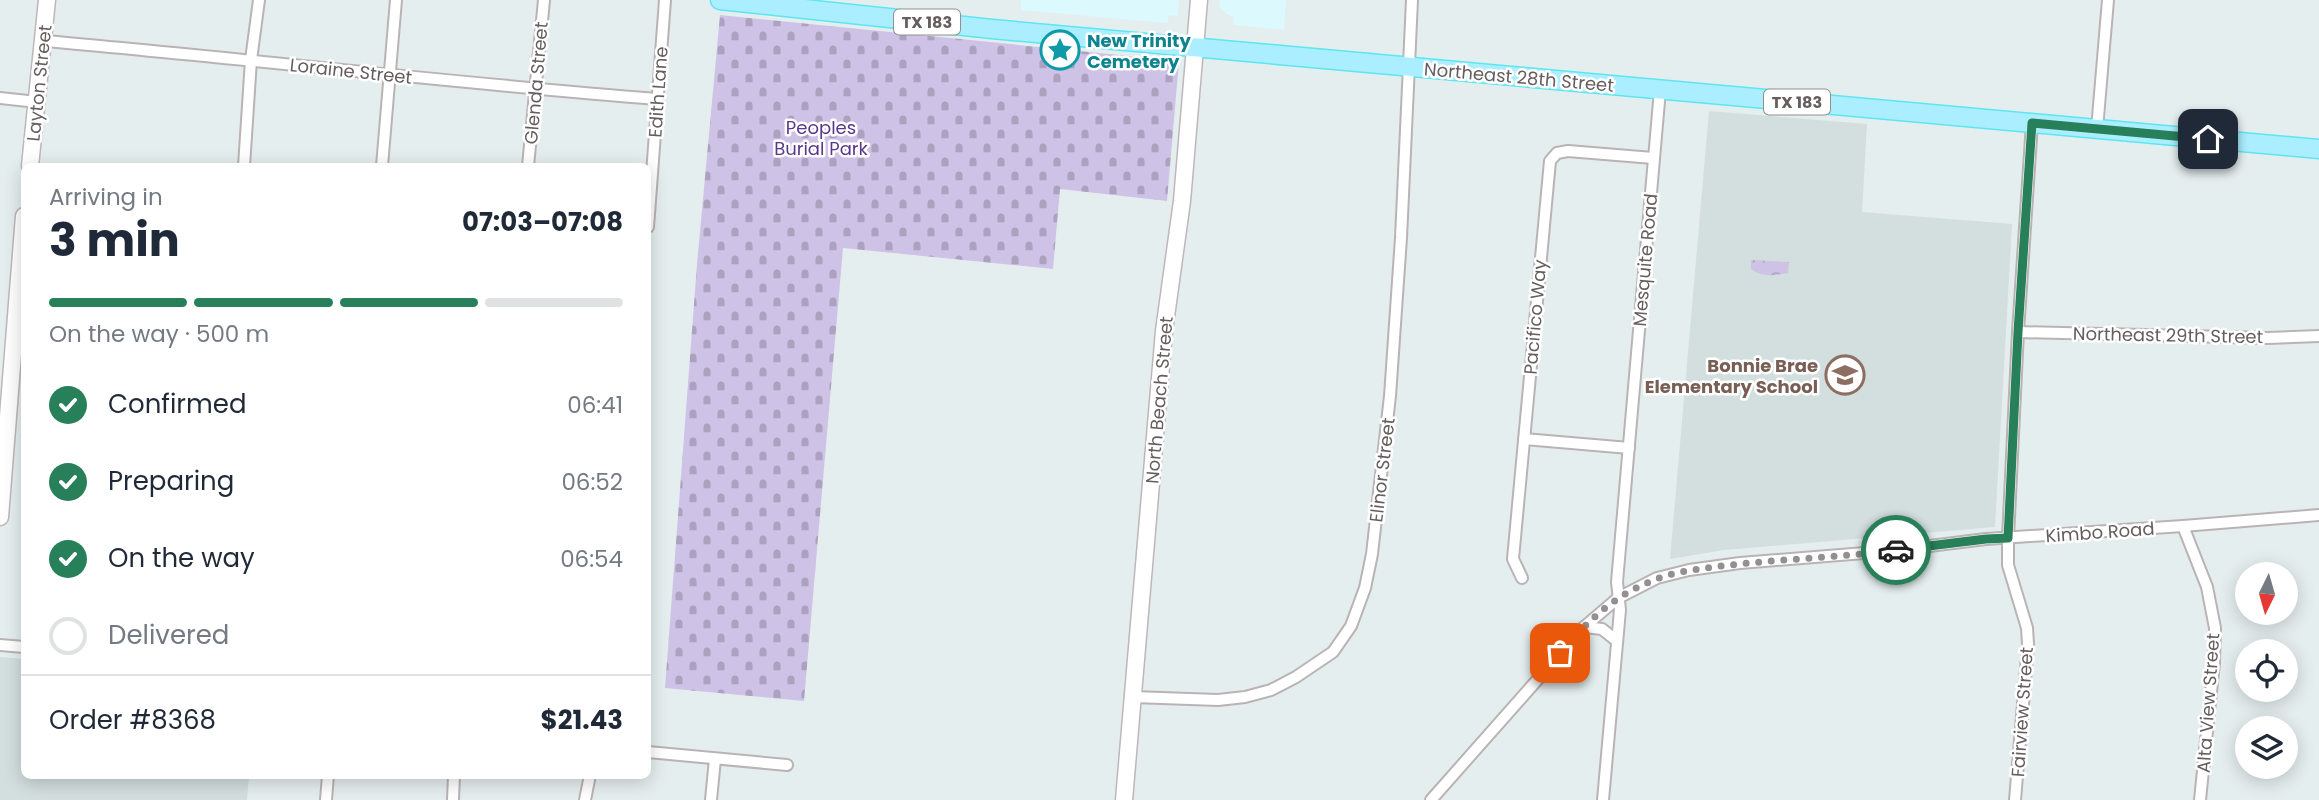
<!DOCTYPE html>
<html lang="en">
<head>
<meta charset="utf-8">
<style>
  :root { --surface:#fff; --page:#f2f2f3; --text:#1f2937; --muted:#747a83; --line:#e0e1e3; --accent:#278059 }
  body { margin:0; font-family:Poppins,sans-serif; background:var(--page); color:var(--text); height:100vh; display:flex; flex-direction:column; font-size:26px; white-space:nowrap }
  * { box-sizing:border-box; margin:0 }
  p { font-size:23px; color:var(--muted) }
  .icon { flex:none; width:38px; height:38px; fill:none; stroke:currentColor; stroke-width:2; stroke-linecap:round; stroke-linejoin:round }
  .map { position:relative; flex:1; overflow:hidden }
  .details { position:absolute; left:21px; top:163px; width:630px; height:616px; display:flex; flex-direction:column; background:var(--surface); border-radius:10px; box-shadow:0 4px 18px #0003 }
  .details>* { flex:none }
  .needle { width:46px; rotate:185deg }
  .controls { position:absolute; left:2235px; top:562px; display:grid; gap:14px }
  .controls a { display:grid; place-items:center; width:63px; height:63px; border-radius:50%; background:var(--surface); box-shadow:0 4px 18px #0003; font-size:35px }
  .pin { position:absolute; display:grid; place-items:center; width:60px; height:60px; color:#fff; margin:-30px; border-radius:14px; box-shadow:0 4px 10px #0006 }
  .courier { position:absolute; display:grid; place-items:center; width:70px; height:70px; margin:-35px; border:5px solid #278059; border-radius:50%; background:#fff; color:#222; box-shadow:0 2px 9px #0007 }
  .overview em { font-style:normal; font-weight:700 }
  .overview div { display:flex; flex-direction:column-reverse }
  .overview { display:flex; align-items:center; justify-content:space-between; height:119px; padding:0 28px }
  h1 { font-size:46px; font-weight:700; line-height:52px }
  .bar { display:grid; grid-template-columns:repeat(4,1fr); gap:10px 7px; align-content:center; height:84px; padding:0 28px }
  .bar i { height:9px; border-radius:5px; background:var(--line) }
  .bar .current { background:var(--accent) }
  .bar p { grid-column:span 4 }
  .line { display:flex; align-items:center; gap:18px; padding:0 28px; border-top:2px solid var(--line) }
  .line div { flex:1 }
  ol { padding:0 28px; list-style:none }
  li { display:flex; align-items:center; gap:21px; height:77px }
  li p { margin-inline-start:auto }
  li .icon { padding:7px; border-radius:50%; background:var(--accent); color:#fff; stroke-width:4 }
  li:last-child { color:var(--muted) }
  li i { width:38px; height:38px; border:4px solid var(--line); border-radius:50% }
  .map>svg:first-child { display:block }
  .commercial { fill:#dcf9fe }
  .education { fill:#d3dedf }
  .forest { fill:url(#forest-crowns) }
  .cemetery { fill:url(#cemetery-stones) }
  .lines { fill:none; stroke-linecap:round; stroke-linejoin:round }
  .street-casing { stroke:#bab3b3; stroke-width:14 }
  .secondary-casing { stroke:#bfb6b7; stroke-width:19 }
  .primary-casing { stroke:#5ce6f2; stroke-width:21 }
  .street { stroke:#fff; stroke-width:10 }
  .secondary { stroke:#fff; stroke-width:16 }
  .primary { stroke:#aef; stroke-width:18 }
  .done { stroke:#929091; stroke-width:7; stroke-dasharray:0 12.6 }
  .route { stroke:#278059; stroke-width:9 }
  .labels { text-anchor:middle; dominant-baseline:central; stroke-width:5; stroke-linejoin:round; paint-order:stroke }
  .shield { fill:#fff; stroke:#948e8e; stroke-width:2 }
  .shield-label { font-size:16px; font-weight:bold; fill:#665d5e }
  .culture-label { font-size:18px; font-weight:bold; fill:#0d838f; stroke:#fff; text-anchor:start }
  .street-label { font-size:18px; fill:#665d5e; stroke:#fff }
  .park-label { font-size:18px; fill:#59378b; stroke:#fff }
  .education-label { font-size:18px; font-weight:bold; fill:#785e54; stroke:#fff; text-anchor:end }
</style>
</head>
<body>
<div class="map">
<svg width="2319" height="800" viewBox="0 0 2319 800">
  <defs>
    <pattern id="forest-crowns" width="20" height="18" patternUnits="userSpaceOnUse" patternTransform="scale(1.75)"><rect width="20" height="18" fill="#cfc2e7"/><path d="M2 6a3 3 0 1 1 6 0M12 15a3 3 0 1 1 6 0" fill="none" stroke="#aca1be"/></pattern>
    <pattern id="cemetery-stones" width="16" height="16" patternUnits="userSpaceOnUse" patternTransform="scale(1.75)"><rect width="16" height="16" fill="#cfc2e7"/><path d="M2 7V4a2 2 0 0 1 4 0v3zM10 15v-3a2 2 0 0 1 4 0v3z" fill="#aca1be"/></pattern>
  </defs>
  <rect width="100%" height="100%" fill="#e5eeef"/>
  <g class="commercial">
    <polygon points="1021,0 1179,0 1178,16 1169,15 1167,23 1021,10"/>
    <polygon points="1220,0 1286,0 1284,30 1233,25 1234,17 1226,14 1219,6"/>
  </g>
  <g class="education">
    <polygon points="1709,111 1867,124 1862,212 2012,224 1995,527 1724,550 1670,559"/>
    <polygon points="0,657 24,659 24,775 249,775 247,800 0,800"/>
  </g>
  <path class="forest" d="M 1751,260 L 1789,262 L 1788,273 C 1775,275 1762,278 1751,269 Z"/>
  <polygon class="cemetery" points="720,15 1179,61 1167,201 1060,189 1053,269 843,248 804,701 665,688 697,264"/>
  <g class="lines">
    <g class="street-casing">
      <g id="street">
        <path d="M 45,41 C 249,59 453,83 657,99"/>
        <polyline points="0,98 37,102"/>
        <polyline points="2097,129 2108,0"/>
        <polyline points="244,166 251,60 259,0"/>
        <polyline points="382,166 396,0"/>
        <polyline points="528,166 544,0"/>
        <polyline points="648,227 665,0"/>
        <polyline points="2018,332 2268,338 2319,336"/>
        <polyline points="1524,439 1629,448"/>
        <polyline points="2183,526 2207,587 2215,628 2214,663 2200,800"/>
        <polyline points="1522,578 1513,559 1550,161 1557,153 1568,151 1653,158"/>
        <polyline points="1584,627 1602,629 1617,641"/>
        <polyline points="0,645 24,647"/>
        <polyline points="1133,697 1218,700 1245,697 1271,690 1296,677 1333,652 1351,626 1365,588 1372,554 1390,396 1401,238 1412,0"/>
        <polyline points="648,752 787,765"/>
        <polyline points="326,800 328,775"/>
        <polyline points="453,800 454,775"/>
        <polyline points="585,800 590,775"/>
        <polyline points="711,800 715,759"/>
        <polyline points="1431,800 1584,627 1618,598 1657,578 1689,570 1740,563 1889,551 1986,539 2183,526 2319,515"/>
        <polyline points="1603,800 1620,610 1617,582 1660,90"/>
        <polyline points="2015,800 2028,644 2027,628 2008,565 2008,538 2018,332 2032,123"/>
      </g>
    </g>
    <g class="secondary-casing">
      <g id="secondary">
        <polyline points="30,166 47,0"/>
        <polyline points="0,517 24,216"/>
        <polyline points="1124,800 1164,331 1182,201 1199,0"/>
      </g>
    </g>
    <g class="primary-casing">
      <polyline id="primary" points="720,0 992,29 2319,149"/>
    </g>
    <use href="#street" class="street"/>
    <use href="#secondary" class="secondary"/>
    <use href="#primary" class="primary"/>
  </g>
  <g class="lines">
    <path class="done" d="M 1560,653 C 1585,624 1611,598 1647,583 C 1668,573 1691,570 1714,567 C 1775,559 1836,558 1896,550"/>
    <polyline class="route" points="1896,550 1986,539 2008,538 2018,332 2032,123 2208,139"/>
  </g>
  <defs>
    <g id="sight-ring" transform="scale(2.0125)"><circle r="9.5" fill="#fff" stroke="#0f9aa8" stroke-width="1.5"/><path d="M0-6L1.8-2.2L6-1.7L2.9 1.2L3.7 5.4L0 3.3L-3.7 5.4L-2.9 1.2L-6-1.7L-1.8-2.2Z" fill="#0f9aa8"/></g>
    <g id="school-ring" transform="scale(2.0125)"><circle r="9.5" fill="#fff" stroke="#8d6e63" stroke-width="1.5"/><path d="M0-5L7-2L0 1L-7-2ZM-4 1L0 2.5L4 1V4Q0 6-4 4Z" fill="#8d6e63"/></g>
  </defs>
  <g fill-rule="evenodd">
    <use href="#sight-ring" x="1060" y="50"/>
    <use href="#school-ring" x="1845" y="375"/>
  </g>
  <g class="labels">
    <g class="shield">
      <rect x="894" y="9.5" width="66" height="25" rx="5"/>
      <rect x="1764" y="89.5" width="66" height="25" rx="5"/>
    </g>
    <g class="shield-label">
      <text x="927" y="22">TX 183</text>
      <text x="1797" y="102">TX 183</text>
    </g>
    <g class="culture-label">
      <text x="1087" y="40">New Trinity<tspan x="1087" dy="21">Cemetery</tspan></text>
    </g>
    <g class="street-label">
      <text transform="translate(351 71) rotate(6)">Loraine Street</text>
      <text transform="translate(1519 77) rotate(5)">Northeast 28th Street</text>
      <text transform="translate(39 83) rotate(-84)">Layton Street</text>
      <text transform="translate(536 83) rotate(-85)">Glenda Street</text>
      <text transform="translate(658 92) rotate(-86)">Edith Lane</text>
      <text transform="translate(1645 260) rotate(-85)">Mesquite Road</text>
      <text transform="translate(1535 317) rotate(-85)">Pacifico Way</text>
      <text transform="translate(2168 335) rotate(1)">Northeast 29th Street</text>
      <text transform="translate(1159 400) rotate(-85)">North Beach Street</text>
      <text transform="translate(1382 470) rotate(-83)">Elinor Street</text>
      <text transform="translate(2100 532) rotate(-4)">Kimbo Road</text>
      <text transform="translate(2208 703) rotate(-86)">Alta View Street</text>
      <text transform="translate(2022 712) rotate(-86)">Fairview Street</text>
    </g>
    <g class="park-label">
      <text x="821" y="127">Peoples<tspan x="821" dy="21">Burial Park</tspan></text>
    </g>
    <g class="education-label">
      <text x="1818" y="365">Bonnie Brae<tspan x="1818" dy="21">Elementary School</tspan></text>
    </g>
  </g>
</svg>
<div class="controls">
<a><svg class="needle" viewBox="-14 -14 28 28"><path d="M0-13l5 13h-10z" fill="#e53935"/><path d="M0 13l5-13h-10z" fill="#747a83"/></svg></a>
<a><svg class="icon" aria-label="locate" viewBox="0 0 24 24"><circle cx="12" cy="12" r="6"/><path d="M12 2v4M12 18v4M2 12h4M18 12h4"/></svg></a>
<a><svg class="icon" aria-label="layers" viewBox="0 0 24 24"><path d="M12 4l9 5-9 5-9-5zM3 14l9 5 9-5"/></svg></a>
</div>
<div class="pin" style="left:1560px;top:653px;background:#ea580c"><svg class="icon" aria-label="bag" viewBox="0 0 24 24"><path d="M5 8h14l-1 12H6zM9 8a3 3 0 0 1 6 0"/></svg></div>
<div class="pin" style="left:2208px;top:139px;background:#1f2937"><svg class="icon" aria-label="home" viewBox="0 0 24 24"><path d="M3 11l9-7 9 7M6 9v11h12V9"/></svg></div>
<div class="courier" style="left:1896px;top:550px"><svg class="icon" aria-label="car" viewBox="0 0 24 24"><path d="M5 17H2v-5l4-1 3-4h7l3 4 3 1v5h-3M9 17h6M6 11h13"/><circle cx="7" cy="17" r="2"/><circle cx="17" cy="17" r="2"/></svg></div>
<section class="details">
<div class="overview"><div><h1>3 min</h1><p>Arriving in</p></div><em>07:03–07:08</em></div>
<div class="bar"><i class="current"></i><i class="current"></i><i class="current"></i><i></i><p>On the way · 500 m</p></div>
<ol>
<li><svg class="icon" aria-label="check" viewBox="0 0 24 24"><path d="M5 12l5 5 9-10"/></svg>Confirmed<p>06:41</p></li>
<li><svg class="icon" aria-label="check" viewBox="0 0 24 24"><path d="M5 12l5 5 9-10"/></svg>Preparing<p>06:52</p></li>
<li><svg class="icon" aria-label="check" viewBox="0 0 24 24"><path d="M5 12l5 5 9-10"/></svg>On the way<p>06:54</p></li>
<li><i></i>Delivered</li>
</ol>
<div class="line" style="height:91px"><div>Order #8368</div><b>$21.43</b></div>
</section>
</div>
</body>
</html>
